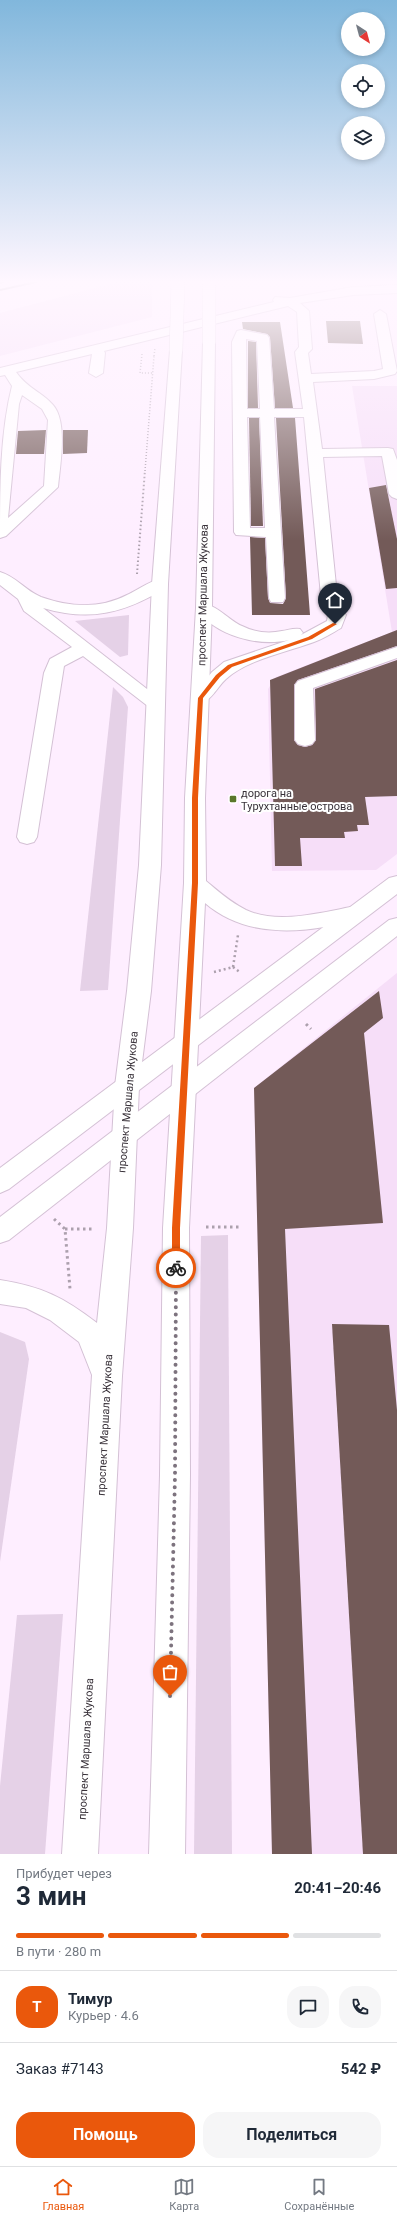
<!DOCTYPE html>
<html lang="ru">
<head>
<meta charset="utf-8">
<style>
  :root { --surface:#fff; --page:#f6f6f7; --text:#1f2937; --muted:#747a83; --line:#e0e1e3; --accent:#ea580c }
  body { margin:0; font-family:Roboto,sans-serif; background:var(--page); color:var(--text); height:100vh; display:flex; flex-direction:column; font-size:15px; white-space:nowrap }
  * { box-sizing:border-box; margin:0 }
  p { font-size:13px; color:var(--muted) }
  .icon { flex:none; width:22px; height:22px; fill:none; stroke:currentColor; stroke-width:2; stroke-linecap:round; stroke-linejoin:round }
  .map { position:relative; height:1854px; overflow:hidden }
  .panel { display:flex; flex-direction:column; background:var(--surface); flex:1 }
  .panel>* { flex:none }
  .needle { width:26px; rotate:144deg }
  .buttons { position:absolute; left:341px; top:12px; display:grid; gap:8px }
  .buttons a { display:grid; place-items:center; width:44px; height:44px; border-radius:50%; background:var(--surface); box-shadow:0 2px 6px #0003; font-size:20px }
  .pin { position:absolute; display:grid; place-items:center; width:34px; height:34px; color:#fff; margin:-41px -17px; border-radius:50% 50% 50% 0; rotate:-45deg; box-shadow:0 0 4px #0007 }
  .pin .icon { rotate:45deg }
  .courier { position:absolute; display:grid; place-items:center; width:40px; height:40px; margin:-20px; border:3px solid #ea580c; border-radius:50%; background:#fff; color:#222; box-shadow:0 1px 5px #0007 }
  .overview em { font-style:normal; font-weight:700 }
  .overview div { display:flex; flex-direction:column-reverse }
  .overview { display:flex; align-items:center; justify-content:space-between; height:68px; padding:0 16px }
  h1 { font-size:26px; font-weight:700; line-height:30px }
  .bar { display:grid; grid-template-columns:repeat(4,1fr); gap:6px 4px; align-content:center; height:48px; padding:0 16px }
  .bar i { height:5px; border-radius:3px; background:var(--line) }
  .bar .on { background:var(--accent) }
  .bar p { grid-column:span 4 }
  .line { display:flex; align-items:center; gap:10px; padding:0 16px; border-top:1px solid var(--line) }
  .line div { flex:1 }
  .round { display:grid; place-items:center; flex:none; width:42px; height:42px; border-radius:16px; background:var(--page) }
  .action { display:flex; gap:8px; margin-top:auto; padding:8px 16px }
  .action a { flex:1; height:46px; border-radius:16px; background:var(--accent); color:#fff; font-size:16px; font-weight:700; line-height:46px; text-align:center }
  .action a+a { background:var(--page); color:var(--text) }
  .dock { display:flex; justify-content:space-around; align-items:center; height:56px; border-top:1px solid var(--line); background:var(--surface); font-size:11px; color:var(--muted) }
  .dock a { display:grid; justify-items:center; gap:2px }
  .dock .on { color:var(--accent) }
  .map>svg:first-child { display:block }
  .built { fill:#f6def8 }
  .green { fill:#e5d1e7 }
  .building { fill:#735a58 }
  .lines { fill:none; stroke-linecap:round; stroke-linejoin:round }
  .minor-casing { stroke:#d4c1d5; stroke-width:2 }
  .major-casing { stroke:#d4c1d5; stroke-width:2 }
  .path-far3 { stroke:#aca0ad; stroke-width:1.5; stroke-dasharray:1 2; stroke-linecap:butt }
  .path-far2 { stroke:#aca0ad; stroke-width:2; stroke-dasharray:1.5 2.5; stroke-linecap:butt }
  .path-far1 { stroke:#aca0ad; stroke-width:2.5; stroke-dasharray:2 3; stroke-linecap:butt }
  .path { stroke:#aca0ad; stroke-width:3; stroke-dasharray:2.5 3.5; stroke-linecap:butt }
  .minor { fill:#fff; fill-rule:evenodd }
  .major { fill:#fff; fill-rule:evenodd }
  .rail { stroke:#69606a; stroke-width:2 }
  .major-bridge-casing { stroke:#d4c1d5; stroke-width:14; stroke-linecap:butt }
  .path-bridge { stroke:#aca0ad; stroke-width:1.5; stroke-dasharray:1 2; stroke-linecap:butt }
  .major-bridge { stroke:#fff; stroke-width:13 }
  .route { fill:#ea580c }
  .done { stroke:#7d737e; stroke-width:4; stroke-dasharray:0 7.2 }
  .poi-dot { fill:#5a772b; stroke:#fff; stroke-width:1.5 }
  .labels { text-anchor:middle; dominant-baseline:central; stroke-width:4; stroke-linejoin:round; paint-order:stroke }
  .street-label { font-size:11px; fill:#383139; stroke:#fff }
  .poi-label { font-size:11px; fill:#383139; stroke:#fff; text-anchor:start }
</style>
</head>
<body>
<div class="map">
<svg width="397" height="1854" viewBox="0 0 397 1854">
  <rect width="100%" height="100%" fill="#feeeff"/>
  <g class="built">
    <polygon points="117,282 152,282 152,317 0,356 0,313"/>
    <polygon points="352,386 397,386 397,854 376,870 272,871 268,689 276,677 392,632"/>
    <polygon points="397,973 397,1854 272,1854 254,1088"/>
  </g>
  <g class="green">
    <polygon points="129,615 128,655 120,657 75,621"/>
    <polygon points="113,687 123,697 128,707 108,990 80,991"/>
    <polygon points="228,1235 232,1854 194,1854 201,1236"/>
    <polygon points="0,1332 25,1342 29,1359 0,1562"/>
    <polygon points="63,1614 45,1854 0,1854 0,1786 17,1615"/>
  </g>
  <g class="building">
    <polygon points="326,321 360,321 363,344 328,343"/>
    <polygon points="242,322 280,322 293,408 275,408 270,337 267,334 243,329"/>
    <polygon points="248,341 256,342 258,408 248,408"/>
    <polygon points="249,418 259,418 263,526 251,526"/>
    <polygon points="276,418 295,418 310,615 252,615 250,537 265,538 268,598 270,603 283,604 286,598"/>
    <polygon points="46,430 44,454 16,454 18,431"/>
    <polygon points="63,430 88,430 87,453 63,454"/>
    <polygon points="386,485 397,539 397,588 386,589 369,488"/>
    <polygon points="397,630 397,646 298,680 294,685 294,740 298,745 305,747 312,745 316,740 315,689 397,660 397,796 365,797 369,825 357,825 358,831 344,832 345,838 300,838 302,866 275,866 270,680"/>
    <polygon points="379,991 383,1018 364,1033 383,1223 285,1229 312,1854 272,1854 254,1088"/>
    <polygon points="332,1324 389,1325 397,1410 397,1854 363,1854"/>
  </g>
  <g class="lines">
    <g class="minor-casing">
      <g id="minor">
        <path d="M 397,285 L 397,293 L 353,295 L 300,303 L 309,311 L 312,349 L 308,353 L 311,374 L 374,371 L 383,369 L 374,314 L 380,310 L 386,314 L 397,371 L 395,374 L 374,379 L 313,382 L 322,449 L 388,448 L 393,449 L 397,460 L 397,499 L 392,497 L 389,494 L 382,456 L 323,457 L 338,605 L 346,615 L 341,628 C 332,633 323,639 314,642 C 287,652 246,660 226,679 C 215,689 210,706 194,702 L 191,698 L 212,672 L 224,662 L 289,640 C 258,647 215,636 196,608 L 198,604 C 214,601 228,620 242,626 C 254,632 268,634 282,631 C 289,630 293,628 300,629 L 303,633 L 301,635 L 327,621 L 328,615 L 322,606 L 304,417 L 274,417 L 285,598 L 283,602 L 271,602 L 269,598 L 266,537 L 236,535 L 234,532 L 232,342 L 237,331 L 241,330 L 267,335 L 269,338 L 274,409 L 303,409 L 295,352 L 299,347 L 297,312 L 288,306 L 104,351 L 105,353 L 103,373 L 96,377 L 89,373 L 92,354 L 16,372 C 28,389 42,392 53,405 C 68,422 60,465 58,487 L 6,536 L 0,538 C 0,488 0,433 12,386 L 5,375 L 0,376 L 0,368 L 274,302 L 273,300 L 275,297 L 290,298 L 353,287 ZM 246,339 L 257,341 L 260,409 L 247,409 ZM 22,395 L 42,409 L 48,420 L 44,486 L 8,518 L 19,404 ZM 247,417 L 260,417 L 265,528 L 250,528 Z"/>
        <path d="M 0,572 C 15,576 26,591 41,597 C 69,607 100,609 127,595 C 138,590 148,582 160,579 L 166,580 L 168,584 L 166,588 C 124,613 91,622 43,608 L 165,703 L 163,707 L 156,709 L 149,707 L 83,656 L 64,666 L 37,837 L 34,842 L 27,844 L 20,842 L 17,837 L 44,673 L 50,659 L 72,647 L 24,611 L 18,599 L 0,585 Z"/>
        <polygon points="397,647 397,658 313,688 315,740 312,744 305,746 298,744 295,740 295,685 298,681"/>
        <polygon points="397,876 397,894 9,1189 0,1193 0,1168 389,878"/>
        <polygon points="397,918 397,936 9,1240 0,1243 0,1217 389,920"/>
      </g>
    </g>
    <g class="major-casing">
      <g id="major">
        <path d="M 209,338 L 215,342 L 212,608 L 205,798 L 206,881 C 218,891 230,902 246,910 C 278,925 323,912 356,906 L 364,908 L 367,913 L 364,918 C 311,933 249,941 205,903 L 189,1228 L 190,1475 L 185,1854 L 149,1854 L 160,1475 L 163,1228 L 184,883 L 185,798 L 196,608 L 203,342 Z"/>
        <path d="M 176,346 L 182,350 L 168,584 L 161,865 L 151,991 L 139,1086 L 133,1228 L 122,1376 L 98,1854 L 62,1854 L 92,1375 L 79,1342 L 50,1320 L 26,1308 L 0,1304 L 0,1280 C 43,1287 63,1297 97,1323 L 107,1228 L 115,1086 L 127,991 L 139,865 L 152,584 L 170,350 Z"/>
      </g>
    </g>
    <g class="path-far3">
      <polyline points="142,354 140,373 153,373"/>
      <polyline points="145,471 154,356"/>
    </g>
    <polyline class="path-far2" points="137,574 145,470"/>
    <g class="path-far1">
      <polyline points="233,967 238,935"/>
      <polyline points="233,967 241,973"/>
      <polyline points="214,972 233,967"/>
    </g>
    <g class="path">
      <polyline points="306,1024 311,1029"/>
      <polyline points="54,1219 65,1229 70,1289"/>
      <polyline points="206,1227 240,1227"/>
      <polyline points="65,1229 95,1229"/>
    </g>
    <use href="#minor" class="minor"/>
    <use href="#major" class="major"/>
    <g class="rail">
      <polyline points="0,283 3,282"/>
      <polyline points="0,290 36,282"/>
    </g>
    <g class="major-bridge-casing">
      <g id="major-bridge">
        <polyline points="209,282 209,342"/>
        <polyline points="176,350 178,282"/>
      </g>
    </g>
    <polyline class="path-bridge" points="154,356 155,348"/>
    <use href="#major-bridge" class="major-bridge"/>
  </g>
  <linearGradient id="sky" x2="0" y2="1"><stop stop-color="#81b7dc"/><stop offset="0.52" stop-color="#fff7ff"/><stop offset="1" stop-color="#fff7ff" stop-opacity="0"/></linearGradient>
  <rect width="397" height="541" fill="url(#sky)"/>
  <polygon class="route" points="333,623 337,624 312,639 232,667 220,677 203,698 198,798 198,883 180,1228 180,1268 176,1272 172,1268 172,1228 192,883 192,798 198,698 216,675 228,665 308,637"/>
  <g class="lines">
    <polyline class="done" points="170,1696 175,1475 176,1268"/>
  </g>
  <rect class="poi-dot" x="229" y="795" width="8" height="8" rx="2"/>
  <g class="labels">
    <g class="street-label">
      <text transform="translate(203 595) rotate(-89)">проспект Маршала Жукова</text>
      <text transform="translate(128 1102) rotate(-85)">проспект Маршала Жукова</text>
      <text transform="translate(105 1425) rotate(-87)">проспект Маршала Жукова</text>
      <text transform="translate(86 1749) rotate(-87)">проспект Маршала Жукова</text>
    </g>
    <g class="poi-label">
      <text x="241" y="793">дорога на<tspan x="241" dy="13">Турухтанные острова</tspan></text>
    </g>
  </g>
</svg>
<div class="buttons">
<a><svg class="needle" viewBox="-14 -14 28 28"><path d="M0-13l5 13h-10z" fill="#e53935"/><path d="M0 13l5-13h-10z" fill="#747a83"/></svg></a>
<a><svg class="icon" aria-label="locate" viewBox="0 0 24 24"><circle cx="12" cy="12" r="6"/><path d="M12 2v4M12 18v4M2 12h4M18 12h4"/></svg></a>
<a><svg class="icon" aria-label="layers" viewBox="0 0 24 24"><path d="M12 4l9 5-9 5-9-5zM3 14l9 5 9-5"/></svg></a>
</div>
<div class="pin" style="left:170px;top:1696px;background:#ea580c"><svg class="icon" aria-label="bag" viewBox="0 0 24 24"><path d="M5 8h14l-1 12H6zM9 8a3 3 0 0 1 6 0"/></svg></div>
<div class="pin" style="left:335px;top:624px;background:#1f2937"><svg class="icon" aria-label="home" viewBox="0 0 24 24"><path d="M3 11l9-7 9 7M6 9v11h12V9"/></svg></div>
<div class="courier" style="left:176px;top:1268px"><svg class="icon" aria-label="bike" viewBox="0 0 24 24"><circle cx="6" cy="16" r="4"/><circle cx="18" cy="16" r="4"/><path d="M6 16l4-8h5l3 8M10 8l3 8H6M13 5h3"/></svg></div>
</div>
<section class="panel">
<div class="overview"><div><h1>3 мин</h1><p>Прибудет через</p></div><em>20:41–20:46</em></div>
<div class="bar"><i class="on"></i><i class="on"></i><i class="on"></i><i></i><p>В пути · 280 m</p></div>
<div class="line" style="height:72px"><b class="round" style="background:var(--accent);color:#fff">Т</b><div><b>Тимур</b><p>Курьер · 4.6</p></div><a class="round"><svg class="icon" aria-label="chat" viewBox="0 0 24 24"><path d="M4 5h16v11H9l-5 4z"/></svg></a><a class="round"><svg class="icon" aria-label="phone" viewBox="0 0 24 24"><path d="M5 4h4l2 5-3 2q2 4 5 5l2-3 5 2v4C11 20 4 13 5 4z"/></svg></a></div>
<div class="line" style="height:52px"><div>Заказ #7143</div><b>542 ₽</b></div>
<div class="action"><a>Помощь</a><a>Поделиться</a></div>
</section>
<nav class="dock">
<a class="on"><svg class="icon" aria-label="home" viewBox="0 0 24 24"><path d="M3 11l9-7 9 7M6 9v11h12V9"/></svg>Главная</a>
<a><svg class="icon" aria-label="map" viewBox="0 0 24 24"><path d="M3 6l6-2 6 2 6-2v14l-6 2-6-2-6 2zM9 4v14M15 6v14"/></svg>Карта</a>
<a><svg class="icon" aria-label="saved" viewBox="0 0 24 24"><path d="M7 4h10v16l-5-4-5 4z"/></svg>Сохранённые</a>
</nav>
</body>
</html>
